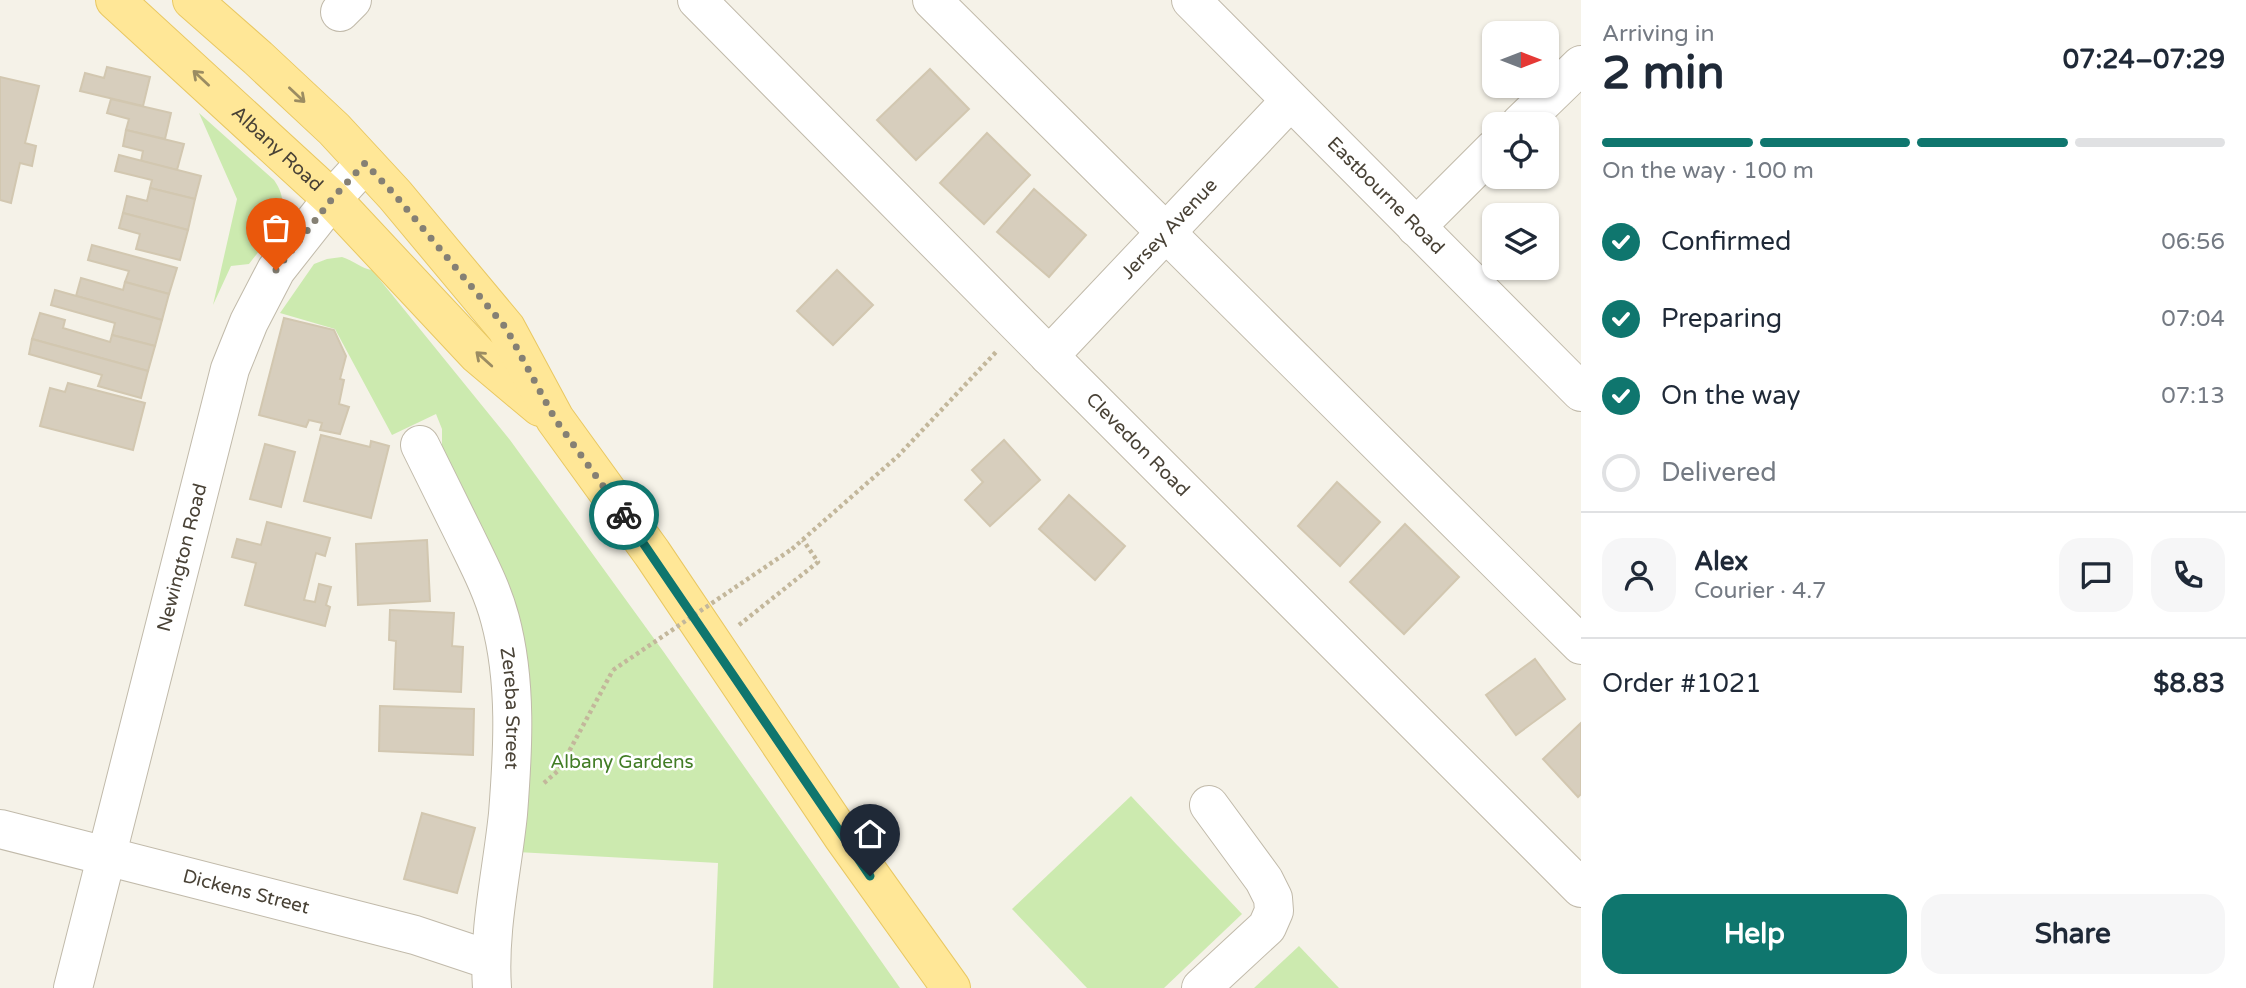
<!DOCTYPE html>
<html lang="en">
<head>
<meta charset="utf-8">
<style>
  :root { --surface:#fff; --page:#f6f6f7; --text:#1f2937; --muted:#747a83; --line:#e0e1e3; --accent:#0f766e }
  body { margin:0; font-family:"Varela Round",sans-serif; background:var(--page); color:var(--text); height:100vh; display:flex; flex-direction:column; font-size:26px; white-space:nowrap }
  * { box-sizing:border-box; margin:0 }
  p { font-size:23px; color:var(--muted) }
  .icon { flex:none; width:38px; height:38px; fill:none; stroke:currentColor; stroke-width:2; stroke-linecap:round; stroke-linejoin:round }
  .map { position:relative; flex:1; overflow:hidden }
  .details { display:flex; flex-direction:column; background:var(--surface); width:665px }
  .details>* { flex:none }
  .needle { width:46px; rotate:90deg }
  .buttons { position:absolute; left:1482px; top:21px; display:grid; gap:14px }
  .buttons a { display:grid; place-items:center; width:77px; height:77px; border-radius:14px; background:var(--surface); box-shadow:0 2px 5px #0004; font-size:35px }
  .pin { position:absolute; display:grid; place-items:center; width:60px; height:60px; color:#fff; margin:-72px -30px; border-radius:50% 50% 50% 0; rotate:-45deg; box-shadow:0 0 7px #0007 }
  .pin .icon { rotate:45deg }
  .courier { position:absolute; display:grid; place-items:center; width:70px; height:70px; margin:-35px; border:5px solid #0f766e; border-radius:50%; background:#fff; color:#222; box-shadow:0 2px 9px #0007 }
  .overview em { font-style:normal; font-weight:800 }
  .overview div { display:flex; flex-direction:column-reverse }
  .overview { display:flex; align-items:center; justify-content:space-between; height:119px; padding:0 21px }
  h1 { font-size:46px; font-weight:800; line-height:52px }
  .bar { display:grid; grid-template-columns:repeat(4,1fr); gap:10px 7px; align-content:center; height:84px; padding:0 21px }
  .bar i { height:9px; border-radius:5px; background:var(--line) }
  .bar .selected { background:var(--accent) }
  .bar p { grid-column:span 4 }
  .line { display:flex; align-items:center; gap:18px; padding:0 21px; border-top:2px solid var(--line) }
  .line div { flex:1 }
  .round { display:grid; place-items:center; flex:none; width:74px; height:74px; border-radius:21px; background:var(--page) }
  ol { padding:0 21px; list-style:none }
  li { display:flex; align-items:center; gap:21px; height:77px }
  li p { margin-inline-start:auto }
  li .icon { padding:7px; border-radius:50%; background:var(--accent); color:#fff; stroke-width:4 }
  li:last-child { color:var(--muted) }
  li i { width:38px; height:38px; border:4px solid var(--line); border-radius:50% }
  .action { display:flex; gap:14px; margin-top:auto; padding:14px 21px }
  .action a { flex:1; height:80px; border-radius:21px; background:var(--accent); color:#fff; font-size:28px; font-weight:800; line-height:80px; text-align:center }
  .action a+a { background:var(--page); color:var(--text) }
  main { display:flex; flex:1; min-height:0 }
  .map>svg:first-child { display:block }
  .green { fill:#cceaaf }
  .building { fill:#d7cebd; stroke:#d2c7b0; stroke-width:2 }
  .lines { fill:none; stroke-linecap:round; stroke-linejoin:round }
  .minor-casing { stroke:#c1baaa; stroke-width:40 }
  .major-casing { stroke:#e9c862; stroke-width:40 }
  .path { stroke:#c3b79b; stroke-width:4.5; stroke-dasharray:3.5 3.5; stroke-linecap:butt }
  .minor { stroke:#fff; stroke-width:38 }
  .major { stroke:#ffe797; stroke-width:38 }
  .path-bridge { stroke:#c3b79b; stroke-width:4.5; stroke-dasharray:3.5 3.5; stroke-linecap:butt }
  .oneway { stroke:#9b8c62 }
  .done { stroke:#858074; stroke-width:7; stroke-dasharray:0 12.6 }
  .route { stroke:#0f766e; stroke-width:9 }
  .labels { text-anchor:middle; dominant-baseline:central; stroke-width:5; stroke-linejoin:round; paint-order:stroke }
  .street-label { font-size:19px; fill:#494236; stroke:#fff }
  .park-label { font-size:19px; fill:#427d26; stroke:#fff }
</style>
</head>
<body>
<main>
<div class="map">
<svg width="1581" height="988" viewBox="0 0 1581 988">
  <rect width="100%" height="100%" fill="#f5f2e8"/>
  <g class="green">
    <path d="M 199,113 L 274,180 C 297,212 268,239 249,264 L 231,266 L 213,305 L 237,199 Z"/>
    <path d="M 342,257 C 353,260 362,269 372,270 L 510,440 L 663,651 L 900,988 L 713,988 L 718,863 L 517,852 L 526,758 L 442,463 L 442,429 L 436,414 L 392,435 L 335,329 L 280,313 L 314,264 L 327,259 Z"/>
    <polygon points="1131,796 1242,914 1164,988 1087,988 1012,909"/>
    <polygon points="1299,946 1339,988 1254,988"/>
  </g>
  <g class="building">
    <polygon points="107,67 150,77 143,106 80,91 85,73 104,78"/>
    <polygon points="930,69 969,109 916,160 877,120"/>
    <polygon points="0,77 39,86 25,143 36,146 32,166 20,163 11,203 0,200"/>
    <polygon points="111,99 171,113 165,139 126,130 129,119 107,113"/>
    <polygon points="126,130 184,144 177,170 141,161 143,151 123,146"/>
    <polygon points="987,133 1030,175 984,224 940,183"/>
    <polygon points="119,155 201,176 195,199 150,188 152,180 115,171"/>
    <polygon points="150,188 195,199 188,230 123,213 127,196 147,201"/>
    <polygon points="1034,189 1086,235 1049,277 997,232"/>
    <polygon points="123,213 188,230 180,260 136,249 140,234 119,228"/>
    <polygon points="92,245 177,268 169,294 125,282 129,271 88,260"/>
    <polygon points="837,270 873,305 833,345 797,311"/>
    <polygon points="81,278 123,290 125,282 169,294 162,320 76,296"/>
    <polygon points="55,290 162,320 155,346 112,335 115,323 51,305"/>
    <polygon points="40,313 65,320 63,328 110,342 112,335 155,346 148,371 32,339"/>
    <polygon points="284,318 334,330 346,356 340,379 344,380 339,404 349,407 340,434 320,430 322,423 309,420 306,427 259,415"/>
    <polygon points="32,339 148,371 141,398 98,386 102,375 29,354"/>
    <polygon points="68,383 145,403 133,450 40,426 50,388 65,392"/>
    <polygon points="321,435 370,447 371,441 389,446 371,518 304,501"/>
    <polygon points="1004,440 1040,480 990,526 965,500 983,482 972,470"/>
    <polygon points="265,444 295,452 281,507 250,499"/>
    <polygon points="1337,482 1380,522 1340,566 1298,526"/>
    <polygon points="1069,495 1125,546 1095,580 1039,529"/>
    <polygon points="267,522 330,538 325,556 316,553 304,600 315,602 319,584 331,587 326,605 330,607 325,626 245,605 256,563 232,557 237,539 261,545"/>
    <polygon points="1405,524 1459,577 1404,634 1350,582"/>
    <polygon points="427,540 430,601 358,605 356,544"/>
    <polygon points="390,610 454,613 452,646 463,647 461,692 394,689 396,641 389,640"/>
    <polygon points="1535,659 1565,699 1516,735 1486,695"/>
    <polygon points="380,706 474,709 473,755 379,751"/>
    <polygon points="1581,723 1581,794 1578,797 1543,759"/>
    <polygon points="422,813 475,828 457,893 404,879"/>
  </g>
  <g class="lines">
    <g class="minor-casing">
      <g id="minor">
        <path id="s1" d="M 697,0 L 1073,380 L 1581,888"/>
        <polyline points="932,0 1581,645"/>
        <path id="s2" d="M 1191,0 L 1581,392"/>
        <polyline points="340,12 352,0"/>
        <polyline points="1520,124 1581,65"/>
        <polyline points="1416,227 1494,149"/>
        <path id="s3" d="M 1049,356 L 1290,101"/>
        <path id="s4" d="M 420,445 C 435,475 450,506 465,536 C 478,563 492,589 500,619 C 517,682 513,750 508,814 C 502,872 488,930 492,988"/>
        <path id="s5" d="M 0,829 L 415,935 L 490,960"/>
        <path id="s6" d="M 73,988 L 230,369 L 249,322 L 276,270 L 332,199 L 365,163"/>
        <polyline points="1201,988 1267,927 1274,911 1273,898 1264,880 1209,805"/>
      </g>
    </g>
    <g class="major-casing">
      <g id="major">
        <path id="s7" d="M 115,0 L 332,199 L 478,355 L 540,407"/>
        <polyline points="192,0 258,58 334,129 395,195 506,328 555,419 652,553 843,837 951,988"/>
      </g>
    </g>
    <g class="path">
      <polyline points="792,549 898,456 997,351"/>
      <polyline points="739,625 818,562 803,540"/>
      <polyline points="544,783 559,770 613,670"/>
    </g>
    <use href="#minor" class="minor"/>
    <use href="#major" class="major"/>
    <polyline class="path-bridge" points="613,670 792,549"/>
  </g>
  <defs><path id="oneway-shaft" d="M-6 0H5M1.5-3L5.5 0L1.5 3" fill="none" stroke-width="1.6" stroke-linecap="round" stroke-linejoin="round" transform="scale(1.75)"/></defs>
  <g class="oneway">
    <use href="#oneway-shaft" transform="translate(201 78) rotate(-137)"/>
    <use href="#oneway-shaft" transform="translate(297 95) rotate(43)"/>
    <use href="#oneway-shaft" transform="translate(484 359) rotate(-138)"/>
  </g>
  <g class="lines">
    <polyline class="done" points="276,270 332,199 365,163 395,195 506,328 555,419 624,515"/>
    <polyline class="route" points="624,515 870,876"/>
  </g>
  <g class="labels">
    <g class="street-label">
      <text stroke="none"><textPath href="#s7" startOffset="220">Albany Road</textPath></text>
      <text stroke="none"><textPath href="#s2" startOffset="276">Eastbourne Road</textPath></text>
      <text stroke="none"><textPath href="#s3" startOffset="175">Jersey Avenue</textPath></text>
      <text stroke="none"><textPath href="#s1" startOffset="626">Clevedon Road</textPath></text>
      <text stroke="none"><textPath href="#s6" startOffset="444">Newington Road</textPath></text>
      <text stroke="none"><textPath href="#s4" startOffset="282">Zereba Street</textPath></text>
      <text stroke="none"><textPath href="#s5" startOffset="254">Dickens Street</textPath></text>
    </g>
    <g class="park-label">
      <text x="622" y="762">Albany Gardens</text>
    </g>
  </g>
</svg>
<div class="buttons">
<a><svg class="needle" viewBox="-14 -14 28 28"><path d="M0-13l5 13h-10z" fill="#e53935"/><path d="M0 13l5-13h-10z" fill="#747a83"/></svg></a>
<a><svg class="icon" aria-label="locate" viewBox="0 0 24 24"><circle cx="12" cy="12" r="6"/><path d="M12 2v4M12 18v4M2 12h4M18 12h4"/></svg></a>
<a><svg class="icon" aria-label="layers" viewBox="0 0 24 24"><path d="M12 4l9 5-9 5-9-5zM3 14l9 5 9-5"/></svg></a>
</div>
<div class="pin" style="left:276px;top:270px;background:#ea580c"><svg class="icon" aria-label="bag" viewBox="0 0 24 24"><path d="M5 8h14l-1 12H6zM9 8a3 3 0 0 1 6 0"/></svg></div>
<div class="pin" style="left:870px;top:876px;background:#1f2937"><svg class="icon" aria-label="home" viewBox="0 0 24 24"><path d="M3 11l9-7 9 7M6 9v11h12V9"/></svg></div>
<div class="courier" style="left:624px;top:515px"><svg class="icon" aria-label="bike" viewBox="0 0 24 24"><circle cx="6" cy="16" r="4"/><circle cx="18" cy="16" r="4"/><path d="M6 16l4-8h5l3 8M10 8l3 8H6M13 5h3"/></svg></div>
</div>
<section class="details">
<div class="overview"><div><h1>2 min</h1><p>Arriving in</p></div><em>07:24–07:29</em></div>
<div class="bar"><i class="selected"></i><i class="selected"></i><i class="selected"></i><i></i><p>On the way · 100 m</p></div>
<ol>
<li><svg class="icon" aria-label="check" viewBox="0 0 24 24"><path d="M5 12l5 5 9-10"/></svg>Confirmed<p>06:56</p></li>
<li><svg class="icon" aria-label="check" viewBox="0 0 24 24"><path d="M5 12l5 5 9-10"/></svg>Preparing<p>07:04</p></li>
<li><svg class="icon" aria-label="check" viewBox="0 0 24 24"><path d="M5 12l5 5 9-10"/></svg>On the way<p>07:13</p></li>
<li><i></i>Delivered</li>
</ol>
<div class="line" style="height:126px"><a class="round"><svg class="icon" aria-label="person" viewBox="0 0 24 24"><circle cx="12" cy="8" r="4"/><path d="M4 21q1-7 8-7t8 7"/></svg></a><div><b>Alex</b><p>Courier · 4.7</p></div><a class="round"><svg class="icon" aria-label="chat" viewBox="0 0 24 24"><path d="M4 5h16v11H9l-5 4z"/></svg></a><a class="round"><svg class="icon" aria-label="phone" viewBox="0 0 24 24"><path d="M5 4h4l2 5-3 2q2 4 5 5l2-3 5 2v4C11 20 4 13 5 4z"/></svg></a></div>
<div class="line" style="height:91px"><div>Order #1021</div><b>$8.83</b></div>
<div class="action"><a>Help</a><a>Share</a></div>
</section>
</main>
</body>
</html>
